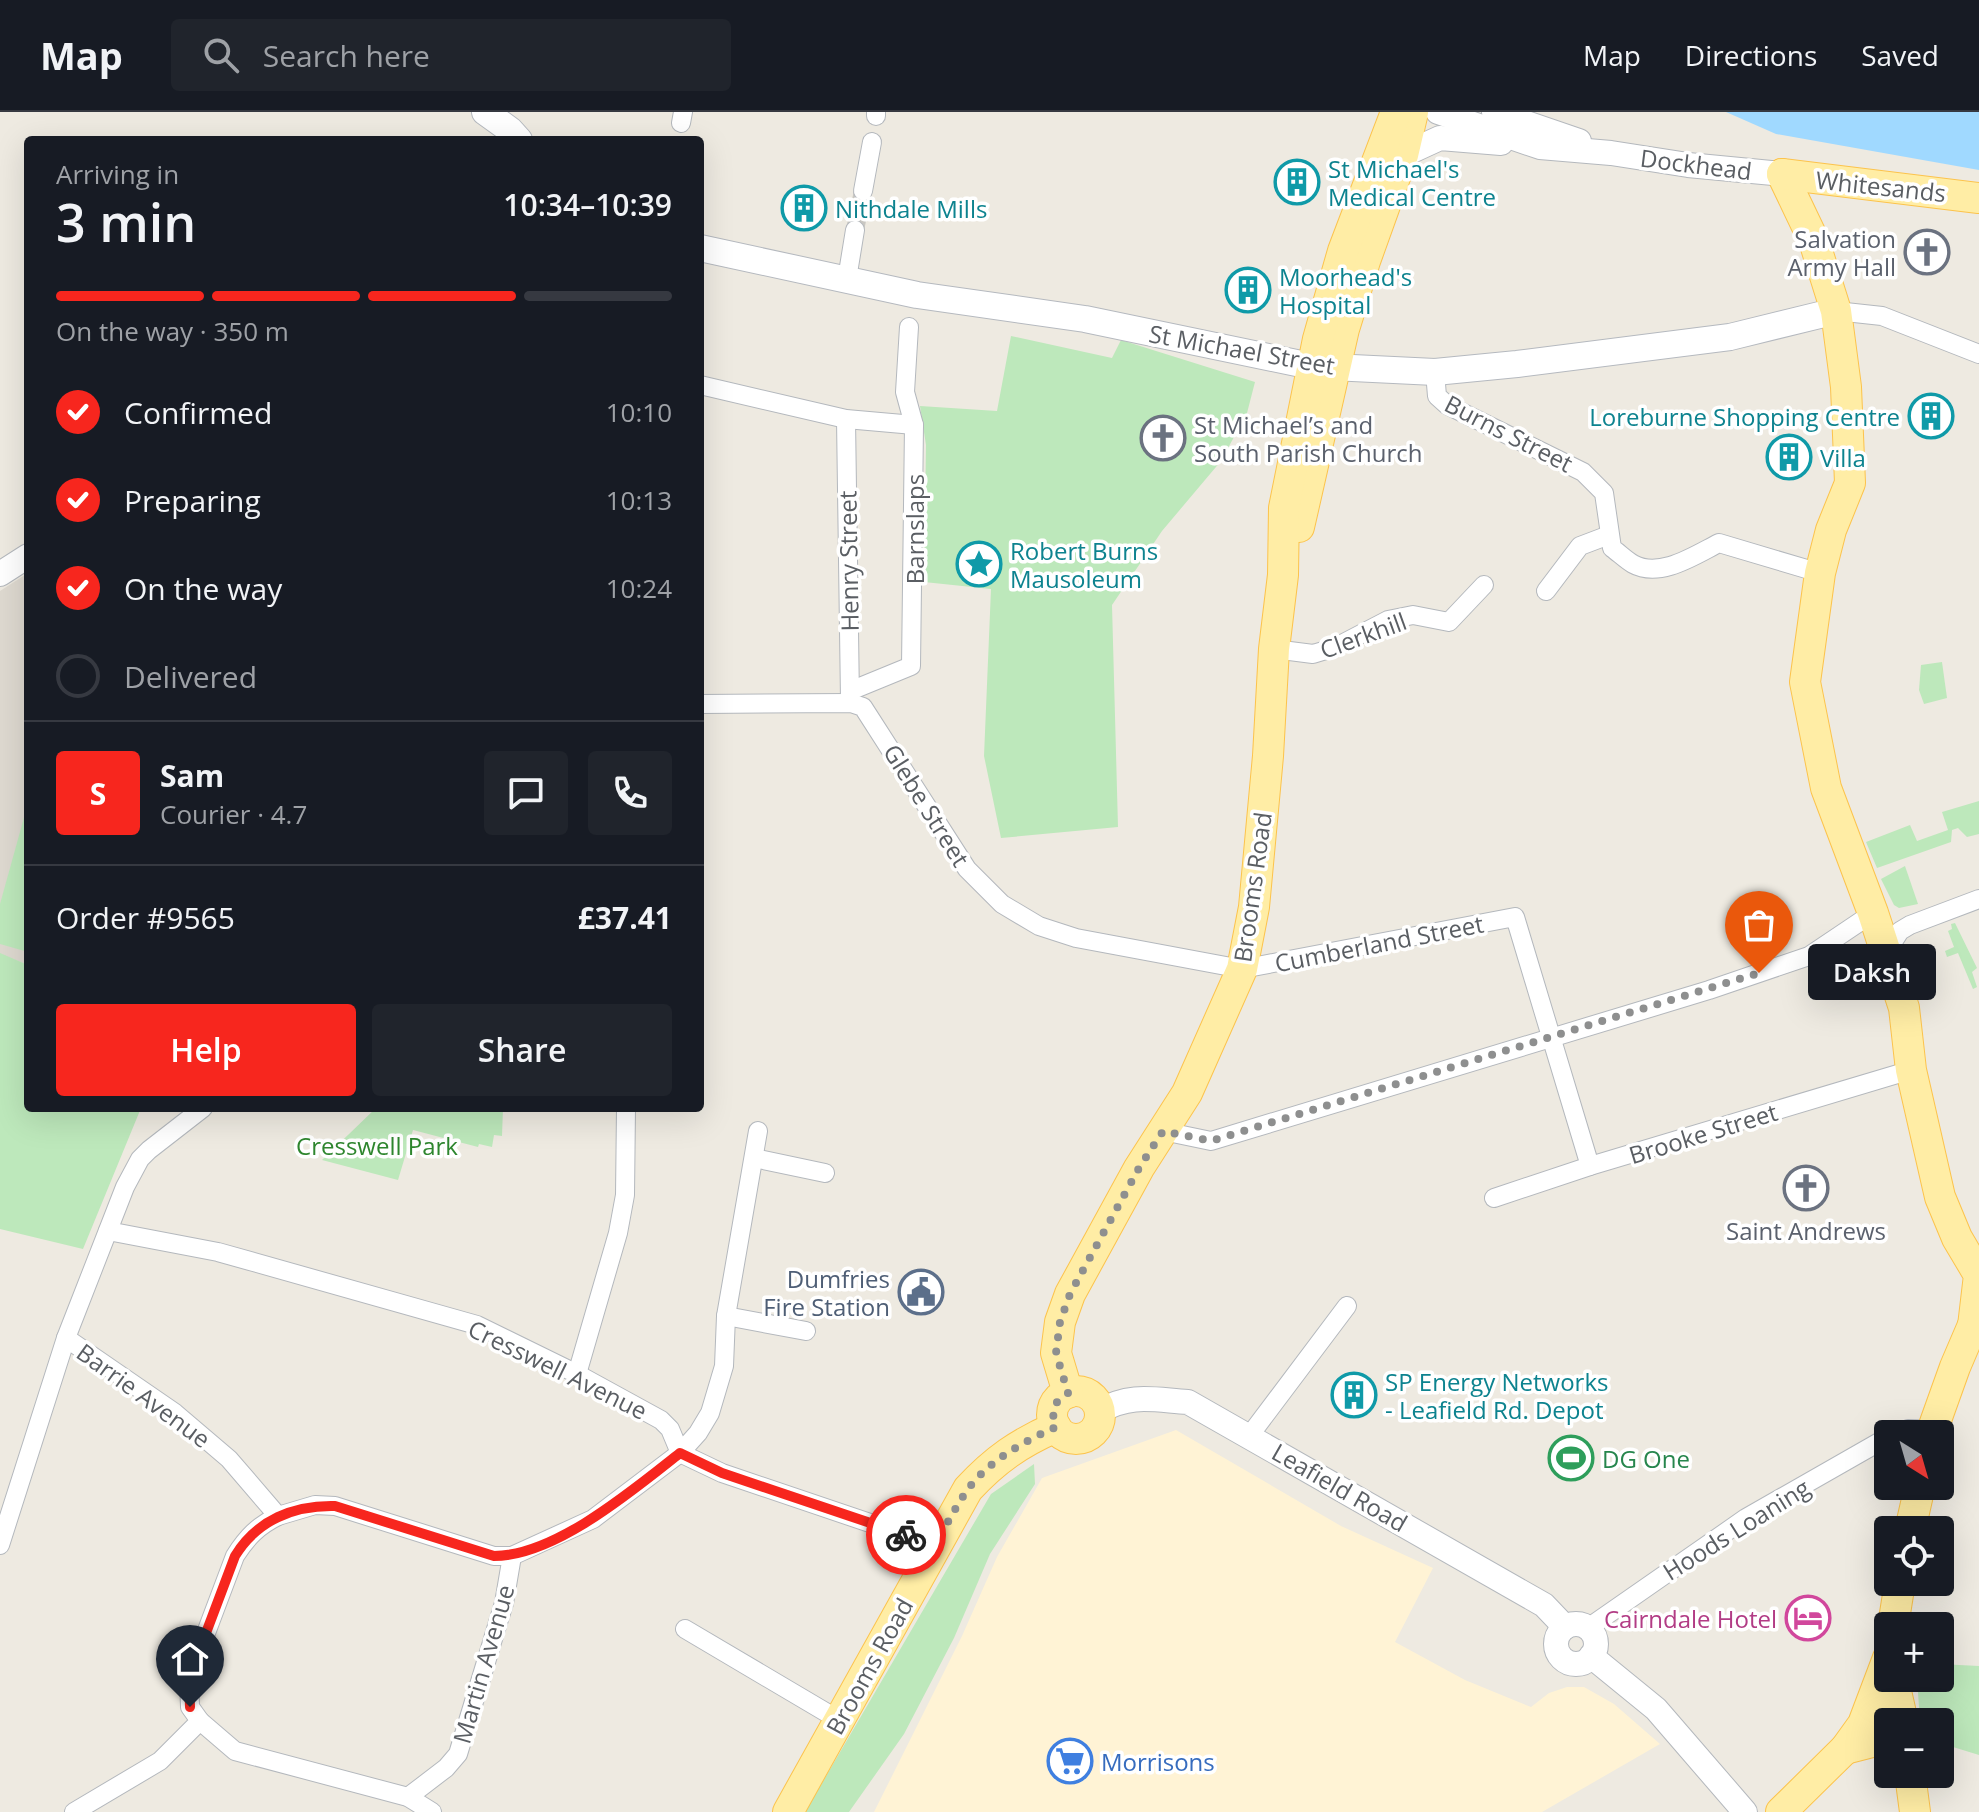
<!DOCTYPE html>
<html lang="en">
<head>
<meta charset="utf-8">
<style>
  :root { --surface:#171b24; --page:#20242c; --text:#f1f3f6; --muted:#9ea1a6; --line:#363941; --accent:#f7261e }
  body { margin:0; font-family:"Open Sans",sans-serif; background:var(--page); color:var(--text); height:100vh; display:flex; flex-direction:column; font-size:30px; white-space:nowrap }
  * { box-sizing:border-box; margin:0 }
  p { font-size:26px; color:var(--muted) }
  .icon { flex:none; width:44px; height:44px; fill:none; stroke:currentColor; stroke-width:2; stroke-linecap:round; stroke-linejoin:round }
  .map { position:relative; flex:1; overflow:hidden }
  .details { position:absolute; left:24px; top:24px; width:680px; height:976px; display:flex; flex-direction:column; background:var(--surface); border-radius:8px; box-shadow:0 8px 32px #0002 }
  .details>* { flex:none }
  .needle { width:52px; rotate:143deg }
  .tools { position:absolute; left:1874px; top:1308px; display:grid; gap:16px }
  .tools a { display:grid; place-items:center; width:80px; height:80px; border-radius:8px; background:var(--surface); box-shadow:0 8px 32px #0002; font-size:40px }
  .pin { position:absolute; display:grid; place-items:center; width:68px; height:68px; color:#fff; margin:-82px -34px; border-radius:50% 50% 50% 0; rotate:-45deg; box-shadow:0 0 8px #0007 }
  .pin .icon { rotate:45deg }
  .courier { position:absolute; display:grid; place-items:center; width:80px; height:80px; margin:-40px; border:6px solid #f7261e; border-radius:50%; background:#fff; color:#222; box-shadow:0 2px 10px #0007 }
  .bubble { position:absolute; height:56px; border-radius:8px; background:var(--surface); box-shadow:0 8px 32px #0002; font-size:26px; font-weight:600; line-height:56px; text-align:center }
  .head em { font-style:normal; font-weight:600 }
  .head div { display:flex; flex-direction:column-reverse }
  .head { display:flex; align-items:center; justify-content:space-between; height:136px; padding:0 32px }
  h1 { font-size:52px; font-weight:600; line-height:60px }
  .bar { display:grid; grid-template-columns:repeat(4,1fr); gap:12px 8px; align-content:center; height:96px; padding:0 32px }
  .bar i { height:10px; border-radius:6px; background:var(--line) }
  .bar .active { background:var(--accent) }
  .bar p { grid-column:span 4 }
  .line { display:flex; align-items:center; gap:20px; padding:0 32px; border-top:2px solid var(--line) }
  .line div { flex:1 }
  .round { display:grid; place-items:center; flex:none; width:84px; height:84px; border-radius:8px; background:var(--page) }
  ol { padding:0 32px; list-style:none }
  li { display:flex; align-items:center; gap:24px; height:88px }
  li p { margin-inline-start:auto }
  li .icon { padding:8px; border-radius:50%; background:var(--accent); color:#fff; stroke-width:4 }
  li:last-child { color:var(--muted) }
  li i { width:44px; height:44px; border:4px solid var(--line); border-radius:50% }
  .primary-button { display:flex; gap:16px; margin-top:auto; padding:16px 32px }
  .primary-button a { flex:1; height:92px; border-radius:8px; background:var(--accent); color:#fff; font-size:32px; font-weight:600; line-height:92px; text-align:center }
  .primary-button a+a { background:var(--page); color:var(--text) }
  header { display:flex; align-items:center; gap:48px; box-sizing:border-box; height:112px; padding:0 40px; background:var(--surface); border-bottom:2px solid var(--line) }
  header strong { font-size:38px }
  nav { display:flex; gap:44px; margin-inline-start:auto; font-size:28px }
  .search { width:560px; height:72px; background:var(--page); display:flex; align-items:center; gap:20px; box-sizing:border-box; padding:0 28px; border-radius:8px; color:var(--muted); font-size:30px }
  .map>svg:first-child { display:block }
  .commercial { fill:#fff3d5 }
  .education { fill:#ded9d0 }
  .green { fill:#bde8bb }
  .water { fill:#a0d9ff }
  .lines { fill:none; stroke-linecap:round; stroke-linejoin:round }
  .minor-tunnel { stroke:#c9c7c2; stroke-width:18; stroke-dasharray:18 9; stroke-linecap:butt }
  .minor-casing { stroke:#b4b8bd; stroke-width:20 }
  .tertiary-casing { stroke:#b4b8bd; stroke-width:26 }
  .secondary-casing { stroke:#b5b9bf; stroke-width:28 }
  .primary-casing { stroke:#fcc34c; stroke-width:32 }
  .minor { stroke:#fff; stroke-width:18 }
  .tertiary { stroke:#fff; stroke-width:24 }
  .secondary { stroke:#fff; stroke-width:26 }
  .primary { stroke:#ffeda5; stroke-width:30 }
  .done { stroke:#8e8f8f; stroke-width:8; stroke-dasharray:0 14.4 }
  .route { stroke:#f7261e; stroke-width:10 }
  .labels { text-anchor:middle; dominant-baseline:central; stroke-width:7; stroke-linejoin:round; paint-order:stroke }
  .street-label { font-size:24px; fill:#5a5e63; stroke:#fff }
  .culture-label { font-size:24px; fill:#0d838f; stroke:#fff; text-anchor:start }
  .worship-label { font-size:24px; fill:#5b616d; stroke:#fff; text-anchor:end }
  .park-label { font-size:24px; fill:#2e862e; stroke:#fff }
  .service-label { font-size:24px; fill:#4e5e75; stroke:#fff; text-anchor:end }
  .leisure-label { font-size:24px; fill:#27864d; stroke:#fff; text-anchor:start }
  .hotel-label { font-size:24px; fill:#b23c85; stroke:#fff; text-anchor:end }
  .shop-label { font-size:24px; fill:#366cbe; stroke:#fff; text-anchor:start }
</style>
</head>
<body>
<header>
<strong>Map</strong>
<div class="search"><svg class="icon" aria-label="search" viewBox="0 0 24 24"><circle cx="10" cy="10" r="6"/><path d="M15 15l6 6"/></svg>Search here</div>
<nav><a>Map</a><a>Directions</a><a>Saved</a></nav>
</header>
<div class="map">
<svg width="1979" height="1700" viewBox="0 0 1979 1700">
  <rect width="100%" height="100%" fill="#eeeae1"/>
  <polygon class="commercial" points="1176,1318 1341,1414 1433,1456 1395,1530 1465,1568 1531,1595 1549,1581 1567,1575 1584,1575 1614,1592 1660,1632 1542,1700 874,1700 962,1524 997,1445 1042,1366"/>
  <polygon class="education" points="28,461 28,853 0,842 0,479"/>
  <g class="green">
    <polygon points="1011,224 1112,246 1121,228 1255,270 1247,301 1221,349 1162,419 1112,493 1118,715 1001,726 984,644 991,477 924,470 926,333 920,294 997,299"/>
    <polygon points="1942,550 1947,586 1924,592 1919,578 1921,553"/>
    <polygon points="1979,689 1979,722 1967,725 1958,716 1952,718 1951,730 1877,756 1866,730 1910,713 1917,729 1948,718 1942,700"/>
    <polygon points="28,691 28,840 0,832 0,792"/>
    <polygon points="1905,754 1918,792 1899,796 1894,793 1881,767"/>
    <polygon points="1955,811 1977,856 1972,860 1977,875 1973,877 1958,841 1947,845 1945,839 1954,835 1948,819 1952,817 1951,812"/>
    <polygon points="0,841 28,853 28,996 141,996 83,1137 0,1117"/>
    <polygon points="376,996 503,996 502,1024 494,1023 492,1035 479,1032 478,1035 413,1018 398,1068 322,1048"/>
    <polygon points="1034,1352 1035,1372 990,1442 954,1526 904,1622 849,1700 805,1700 991,1382"/>
    <polygon points="1940,1552 1979,1554 1979,1643 1940,1631 1940,1610 1920,1610 1917,1566 1940,1566"/>
  </g>
  <polygon class="water" points="1726,0 1979,0 1979,58 1776,22"/>
  <g class="lines">
    <polyline class="minor-tunnel" points="855,118 863,79"/>
    <g class="minor-casing">
      <g id="minor">
        <polyline points="876,4 876,0"/>
        <polyline points="681,11 683,0"/>
        <polyline points="863,79 872,30"/>
        <polyline points="847,167 855,118"/>
        <polyline points="1836,199 1882,204 1979,242"/>
        <path d="M 1435,260 L 1437,284 L 1447,293 L 1583,360 L 1604,381 L 1612,436 C 1619,441 1626,448 1633,452 C 1660,467 1695,443 1719,431 L 1820,461"/>
        <polyline points="700,273 846,307 914,313"/>
        <polyline points="846,307 850,588"/>
        <polyline points="1546,479 1580,434 1609,423"/>
        <polyline points="1274,537 1313,542 1336,535 1388,508 1413,503 1449,510 1484,473"/>
        <polyline points="850,579 911,554 914,313 905,280 909,215"/>
        <polyline points="700,592 851,591 863,595 967,757 1002,792 1039,814 1076,826 1242,857 1515,805 1590,1054"/>
        <polyline points="1886,841 1900,819 1910,813 1979,787"/>
        <polyline points="1163,1019 1211,1029 1709,878 1809,844 1873,801"/>
        <polyline points="754,1046 825,1061"/>
        <polyline points="1494,1086 1590,1054 1911,958"/>
        <polyline points="108,1119 218,1140 477,1213 577,1262 661,1308 670,1317 680,1341 722,1361 935,1433"/>
        <polyline points="726,1204 806,1219"/>
        <polyline points="66,1226 175,1301 229,1347 278,1404 315,1393 335,1394 494,1444 512,1444 593,1407 680,1341 698,1321 710,1301 724,1254 726,1204 758,1019"/>
        <polyline points="577,1262 618,1121 625,1083 626,996"/>
        <polyline points="1895,1322 1908,1317 1932,1318"/>
        <polyline points="1250,1323 1347,1194"/>
        <polyline points="0,1433 66,1226 125,1075 140,1047 149,1038 203,996"/>
        <polyline points="1588,1516 1746,1406 1888,1325"/>
        <polyline points="685,1517 839,1608"/>
        <polyline points="200,1609 235,1639 408,1685 432,1700"/>
        <polyline points="408,1685 446,1656 458,1642 504,1491 512,1444"/>
        <path d="M 74,1700 L 160,1649 L 200,1609 L 190,1595 L 189,1566 L 235,1444 C 247,1425 258,1414 278,1404"/>
      </g>
    </g>
    <g class="tertiary-casing">
      <g id="tertiary">
        <polyline points="1438,0 1540,35 1611,41 1688,53 1782,62"/>
        <polyline points="1494,0 1579,29"/>
        <polyline points="1403,43 1440,26 1501,31"/>
        <polyline points="0,462 28,444"/>
        <path d="M 1100,1299 C 1131,1281 1154,1288 1188,1290 L 1544,1493 L 1565,1515"/>
        <circle cx="1576" cy="1532" r="20"/>
        <polyline points="1591,1544 1656,1597 1745,1700"/>
      </g>
    </g>
    <g class="secondary-casing">
      <g id="secondary">
        <polyline points="485,0 510,18 519,28"/>
        <polyline points="700,136 917,183 1085,207 1311,254 1435,260 1517,252 1730,225 1836,199"/>
      </g>
    </g>
    <g class="primary-casing">
      <g id="primary">
        <polyline points="1782,62 1814,129 1836,199 1846,275 1850,371 1831,418 1820,461 1805,570 1826,676 1873,801 1904,896 1911,958 1940,1085 1957,1126 1979,1163 1973,1214"/>
        <polyline points="1782,62 1979,86"/>
        <polyline points="1299,415 1344,217 1365,149 1403,43 1413,0"/>
        <circle cx="1076" cy="1303" r="24"/>
        <polyline points="1068,1281 1056,1241 1060,1210 1070,1182 1139,1056 1187,981 1242,857 1254,795 1268,644 1274,537 1283,463 1284,396 1318,227 1343,139 1396,0"/>
        <polyline points="1931,1322 1955,1255 1979,1199"/>
        <polyline points="1910,1418 1920,1374"/>
        <polyline points="1893,1514 1900,1470"/>
        <polyline points="1893,1566 1903,1610"/>
        <polyline points="1845,1637 1876,1629 1888,1632"/>
        <polyline points="1910,1662 1915,1700"/>
        <path d="M 788,1700 L 968,1377 C 995,1348 1019,1331 1056,1315"/>
        <polyline points="1781,1700 1845,1637 1863,1612 1888,1546"/>
      </g>
    </g>
    <use href="#minor" class="minor"/>
    <use href="#tertiary" class="tertiary"/>
    <use href="#secondary" class="secondary"/>
    <use href="#primary" class="primary"/>
  </g>
  <g class="lines">
    <path class="done" d="M 906,1423 L 935,1433 C 946,1414 956,1394 968,1377 C 990,1348 1023,1330 1056,1315 C 1050,1300 1054,1288 1068,1281 L 1056,1241 L 1060,1210 L 1070,1182 L 1139,1056 L 1163,1019 L 1211,1029 L 1759,861"/>
    <path class="route" d="M 190,1595 L 189,1566 L 235,1444 C 257,1408 294,1393 335,1394 L 494,1444 C 555,1444 633,1378 680,1341 L 722,1361 L 906,1423"/>
  </g>
  <defs>
    <g id="building-ring" transform="scale(2.3)"><circle r="9.5" fill="#fff" stroke="#0f9aa8" stroke-width="1.5"/><path d="M-4-6H4V6H1V3H-1V6H-4ZM-2.5-4.3h1.7v1.8h-1.7ZM.8-4.3h1.7v1.8H.8ZM-2.5-1h1.7V.8h-1.7ZM.8-1h1.7V.8H.8Z" fill="#0f9aa8"/></g>
    <g id="church-ring" transform="scale(2.3)"><circle r="9.5" fill="#fff" stroke="#6b7280" stroke-width="1.5"/><path d="M-1.2-6h2.4v3.5h3.3v2.4h-3.3V6h-2.4V-.1h-3.3v-2.4h3.3Z" fill="#6b7280"/></g>
    <g id="sight-ring" transform="scale(2.3)"><circle r="9.5" fill="#fff" stroke="#0f9aa8" stroke-width="1.5"/><path d="M0-6L1.8-2.2L6-1.7L2.9 1.2L3.7 5.4L0 3.3L-3.7 5.4L-2.9 1.2L-6-1.7L-1.8-2.2Z" fill="#0f9aa8"/></g>
    <g id="civic-ring" transform="scale(2.3)"><circle r="9.5" fill="#fff" stroke="#5c6f8a" stroke-width="1.5"/><path d="M-.6-6.5H3V-4.5H.6V-3L4-1V1h2V6H-6V1h2V-1L-.6-3ZM-1.2 2.5V6h2.4V2.5Z" fill="#5c6f8a"/></g>
    <g id="stadium-ring" transform="scale(2.3)"><circle r="9.5" fill="#fff" stroke="#2e9e5b" stroke-width="1.5"/><path d="M0-5a6.5 5 0 1 0 0 10a6.5 5 0 1 0 0-10ZM-3.5-1.8h7v3.6h-7Z" fill="#2e9e5b"/></g>
    <g id="hotel-ring" transform="scale(2.3)"><circle r="9.5" fill="#fff" stroke="#d1479c" stroke-width="1.5"/><path d="M-6-4.5h1.5V1H6V5H4.5V3h-9V5H-6ZM-4 0a1.8 1.8 0 1 1 3.6 0ZM.5 0V-2.5h3Q6-2.5 6 0Z" fill="#d1479c"/></g>
    <g id="supermarket-ring" transform="scale(2.3)"><circle r="9.5" fill="#fff" stroke="#3f7fe0" stroke-width="1.5"/><path d="M-6-5.5h2.5l.6 2H6L4.5 2H-2.5L-4.4-4H-6ZM-1.5 3.2a1.3 1.3 0 1 0 .1 0ZM3 3.2a1.3 1.3 0 1 0 .1 0Z" fill="#3f7fe0"/></g>
  </defs>
  <g fill-rule="evenodd">
    <use href="#building-ring" x="1297" y="70"/>
    <use href="#building-ring" x="804" y="96"/>
    <use href="#church-ring" x="1927" y="140"/>
    <use href="#building-ring" x="1248" y="178"/>
    <use href="#building-ring" x="1931" y="304"/>
    <use href="#church-ring" x="1163" y="326"/>
    <use href="#building-ring" x="1789" y="345"/>
    <use href="#sight-ring" x="979" y="452"/>
    <use href="#church-ring" x="1806" y="1076"/>
    <use href="#civic-ring" x="921" y="1180"/>
    <use href="#building-ring" x="1354" y="1283"/>
    <use href="#stadium-ring" x="1571" y="1346"/>
    <use href="#hotel-ring" x="1808" y="1506"/>
    <use href="#supermarket-ring" x="1070" y="1649"/>
  </g>
  <g class="labels">
    <g class="street-label">
      <text transform="translate(1696 52) rotate(7)">Dockhead</text>
      <text transform="translate(1881 74) rotate(6)">Whitesands</text>
      <text transform="translate(1242 237) rotate(10)">St Michael Street</text>
      <text transform="translate(1509 321) rotate(27)">Burns Street</text>
      <text transform="translate(914 417) rotate(-90)">Barnslaps</text>
      <text transform="translate(848 449) rotate(-91)">Henry Street</text>
      <text transform="translate(1363 523) rotate(-20)">Clerkhill</text>
      <text transform="translate(927 693) rotate(58)">Glebe Street</text>
      <text transform="translate(1252 775) rotate(-82)">Brooms Road</text>
      <text transform="translate(1379 831) rotate(-11)">Cumberland Street</text>
      <text transform="translate(1703 1021) rotate(-17)">Brooke Street</text>
      <text transform="translate(558 1257) rotate(26)">Cresswell Avenue</text>
      <text transform="translate(144 1283) rotate(36)">Barrie Avenue</text>
      <text transform="translate(1340 1375) rotate(30)">Leafield Road</text>
      <text transform="translate(1736 1417) rotate(-32)">Hoods Loaning</text>
      <text transform="translate(483 1552) rotate(-74)">Martin Avenue</text>
      <text transform="translate(869 1554) rotate(-61)">Brooms Road</text>
    </g>
    <g class="culture-label">
      <text x="1328" y="56">St Michael's<tspan x="1328" dy="28">Medical Centre</tspan></text>
      <text x="835" y="96">Nithdale Mills</text>
      <text x="1279" y="164">Moorhead's<tspan x="1279" dy="28">Hospital</tspan></text>
      <text x="1900" y="304" text-anchor="end">Loreburne Shopping Centre</text>
      <text x="1820" y="345">Villa</text>
      <text x="1010" y="438">Robert Burns<tspan x="1010" dy="28">Mausoleum</tspan></text>
      <text x="1385" y="1269">SP Energy Networks<tspan x="1385" dy="28">- Leafield Rd. Depot</tspan></text>
    </g>
    <g class="worship-label">
      <text x="1896" y="126">Salvation<tspan x="1896" dy="28">Army Hall</tspan></text>
      <text x="1194" y="312" text-anchor="start">St Michael’s and<tspan x="1194" dy="28">South Parish Church</tspan></text>
      <text x="1806" y="1118" text-anchor="middle">Saint Andrews</text>
    </g>
    <g class="park-label">
      <text x="377" y="1033">Cresswell Park</text>
    </g>
    <g class="service-label">
      <text x="890" y="1166">Dumfries<tspan x="890" dy="28">Fire Station</tspan></text>
    </g>
    <g class="leisure-label">
      <text x="1602" y="1346">DG One</text>
    </g>
    <g class="hotel-label">
      <text x="1777" y="1506">Cairndale Hotel</text>
    </g>
    <g class="shop-label">
      <text x="1101" y="1649">Morrisons</text>
    </g>
  </g>
</svg>
<div class="tools">
<a><svg class="needle" viewBox="-14 -14 28 28"><path d="M0-13l5 13h-10z" fill="#e53935"/><path d="M0 13l5-13h-10z" fill="#9ea1a6"/></svg></a>
<a><svg class="icon" aria-label="locate" viewBox="0 0 24 24"><circle cx="12" cy="12" r="6"/><path d="M12 2v4M12 18v4M2 12h4M18 12h4"/></svg></a>
<a>+</a>
<a>−</a>
</div>
<div class="pin" style="left:1759px;top:861px;background:#ea580c"><svg class="icon" aria-label="bag" viewBox="0 0 24 24"><path d="M5 8h14l-1 12H6zM9 8a3 3 0 0 1 6 0"/></svg></div>
<div class="pin" style="left:190px;top:1595px;background:#1f2937"><svg class="icon" aria-label="home" viewBox="0 0 24 24"><path d="M3 11l9-7 9 7M6 9v11h12V9"/></svg></div>
<div class="courier" style="left:906px;top:1423px"><svg class="icon" aria-label="bike" viewBox="0 0 24 24"><circle cx="6" cy="16" r="4"/><circle cx="18" cy="16" r="4"/><path d="M6 16l4-8h5l3 8M10 8l3 8H6M13 5h3"/></svg></div>
<div class="bubble" style="left:1808px;top:832px;width:128px">Daksh</div>
<section class="details">
<div class="head"><div><h1>3 min</h1><p>Arriving in</p></div><em>10:34–10:39</em></div>
<div class="bar"><i class="active"></i><i class="active"></i><i class="active"></i><i></i><p>On the way · 350 m</p></div>
<ol>
<li><svg class="icon" aria-label="check" viewBox="0 0 24 24"><path d="M5 12l5 5 9-10"/></svg>Confirmed<p>10:10</p></li>
<li><svg class="icon" aria-label="check" viewBox="0 0 24 24"><path d="M5 12l5 5 9-10"/></svg>Preparing<p>10:13</p></li>
<li><svg class="icon" aria-label="check" viewBox="0 0 24 24"><path d="M5 12l5 5 9-10"/></svg>On the way<p>10:24</p></li>
<li><i></i>Delivered</li>
</ol>
<div class="line" style="height:144px"><b class="round" style="background:var(--accent);color:#fff">S</b><div><b>Sam</b><p>Courier · 4.7</p></div><a class="round"><svg class="icon" aria-label="chat" viewBox="0 0 24 24"><path d="M4 5h16v11H9l-5 4z"/></svg></a><a class="round"><svg class="icon" aria-label="phone" viewBox="0 0 24 24"><path d="M5 4h4l2 5-3 2q2 4 5 5l2-3 5 2v4C11 20 4 13 5 4z"/></svg></a></div>
<div class="line" style="height:104px"><div>Order #9565</div><b>£37.41</b></div>
<div class="primary-button"><a>Help</a><a>Share</a></div>
</section>
</div>
</body>
</html>
